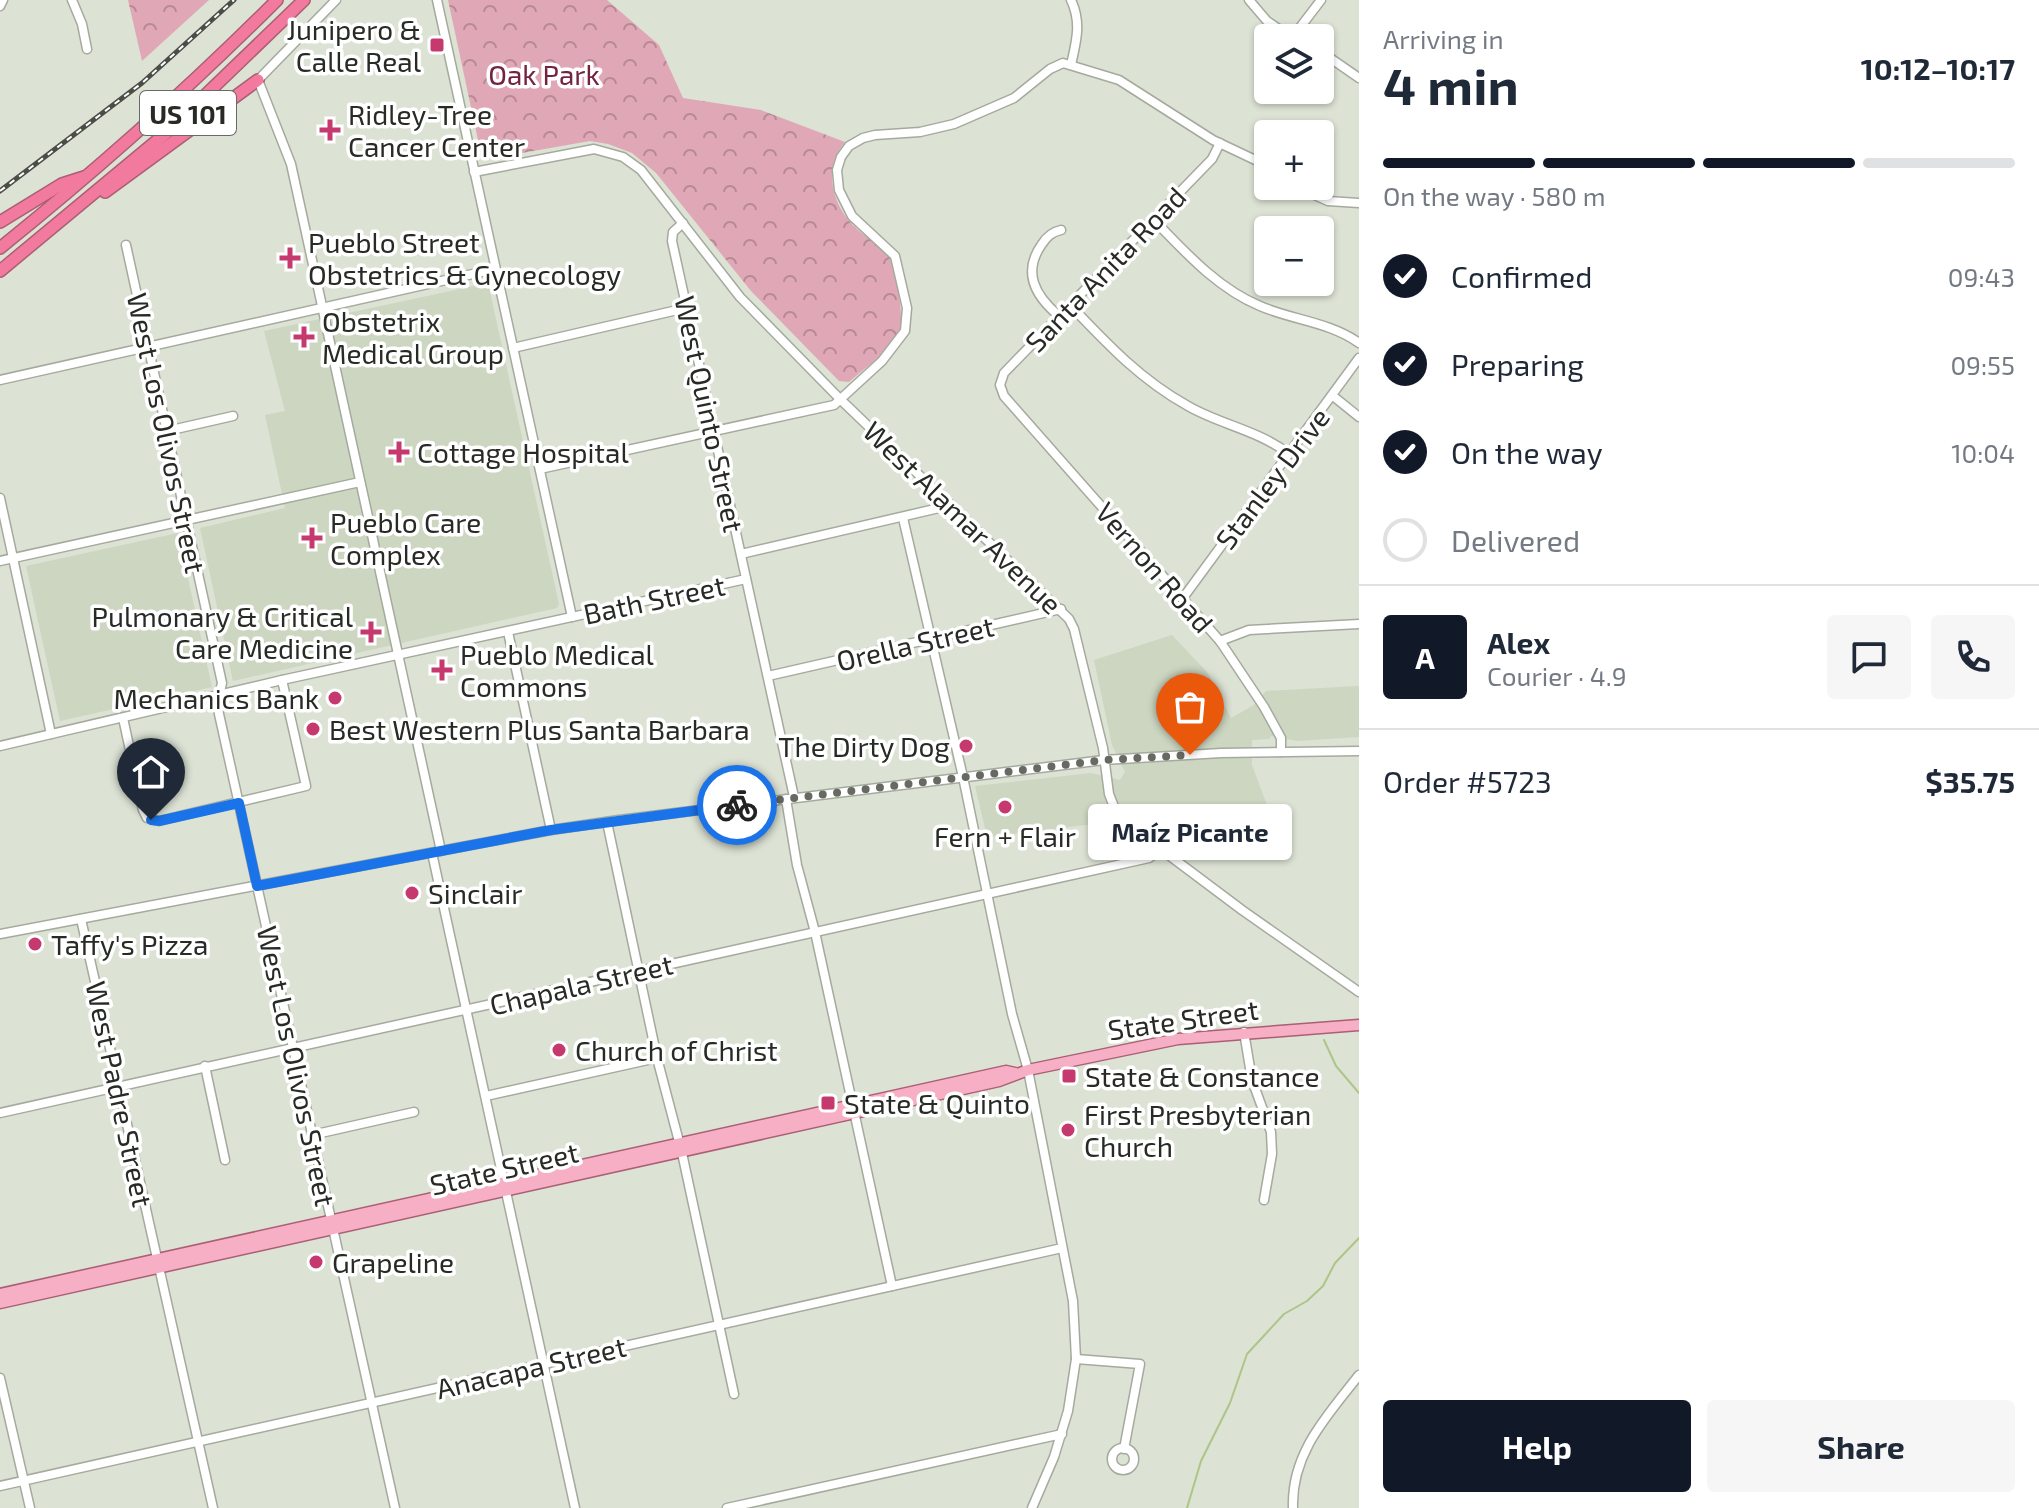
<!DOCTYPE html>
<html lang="en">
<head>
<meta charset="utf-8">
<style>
  :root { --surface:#fff; --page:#f6f6f7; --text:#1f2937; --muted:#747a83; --line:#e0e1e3; --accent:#111827 }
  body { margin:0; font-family:"Exo 2",sans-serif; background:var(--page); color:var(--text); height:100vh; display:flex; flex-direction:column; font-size:30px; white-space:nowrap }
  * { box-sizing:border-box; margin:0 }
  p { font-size:26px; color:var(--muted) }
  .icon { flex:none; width:44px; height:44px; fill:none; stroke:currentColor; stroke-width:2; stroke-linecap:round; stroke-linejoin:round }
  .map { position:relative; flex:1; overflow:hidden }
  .side { display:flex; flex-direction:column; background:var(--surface); width:680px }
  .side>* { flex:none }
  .controls { position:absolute; left:1254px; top:24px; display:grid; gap:16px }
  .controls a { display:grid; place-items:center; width:80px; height:80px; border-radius:8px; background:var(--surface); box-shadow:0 2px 6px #0004; font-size:40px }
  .pin { position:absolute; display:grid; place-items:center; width:68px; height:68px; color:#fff; margin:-82px -34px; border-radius:50% 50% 50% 0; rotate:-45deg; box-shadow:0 0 8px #0007 }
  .pin .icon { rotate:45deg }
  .courier { position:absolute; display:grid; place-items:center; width:80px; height:80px; margin:-40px; border:6px solid #1a73e8; border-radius:50%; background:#fff; color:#222; box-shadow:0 2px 10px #0007 }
  .bubble { position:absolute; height:56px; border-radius:8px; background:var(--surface); box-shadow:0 2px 6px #0004; font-size:26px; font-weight:700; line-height:56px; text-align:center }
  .head em { font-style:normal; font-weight:700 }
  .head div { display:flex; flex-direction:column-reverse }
  .head { display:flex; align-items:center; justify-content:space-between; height:136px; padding:0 24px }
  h1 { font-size:52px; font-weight:700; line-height:60px }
  .bar { display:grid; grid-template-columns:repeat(4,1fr); gap:12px 8px; align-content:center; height:96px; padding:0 24px }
  .bar i { height:10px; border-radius:6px; background:var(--line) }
  .bar .selected { background:var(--accent) }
  .bar p { grid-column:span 4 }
  .line { display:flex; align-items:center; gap:20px; padding:0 24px; border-top:2px solid var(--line) }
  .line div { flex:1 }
  .round { display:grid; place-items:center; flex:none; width:84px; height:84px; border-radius:8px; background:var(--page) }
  ol { padding:0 24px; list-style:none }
  li { display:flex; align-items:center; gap:24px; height:88px }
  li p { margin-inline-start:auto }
  li .icon { padding:8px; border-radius:50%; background:var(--accent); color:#fff; stroke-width:4 }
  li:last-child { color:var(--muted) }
  li i { width:44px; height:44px; border:4px solid var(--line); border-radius:50% }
  .cta { display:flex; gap:16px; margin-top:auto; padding:16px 24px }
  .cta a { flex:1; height:92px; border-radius:8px; background:var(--accent); color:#fff; font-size:32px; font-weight:700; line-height:92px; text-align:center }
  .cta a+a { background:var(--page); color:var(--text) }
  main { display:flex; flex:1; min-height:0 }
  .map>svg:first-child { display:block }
  .built { fill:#cdd6c1 }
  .forest { fill:url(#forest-crowns) }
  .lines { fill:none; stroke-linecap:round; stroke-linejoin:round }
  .stream { stroke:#adc587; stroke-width:2 }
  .minor-casing { stroke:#a4aa9d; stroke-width:11 }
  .major-casing { stroke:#ab5e74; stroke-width:13 }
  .highway-casing { stroke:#ab5e74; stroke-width:14 }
  .minor { stroke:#fff; stroke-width:8 }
  .major { stroke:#f7afc5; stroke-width:10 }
  .highway { stroke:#f27a9f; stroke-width:11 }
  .rail-casing { stroke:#4b4d47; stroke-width:5 }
  .rail { stroke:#fff; stroke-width:2; stroke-dasharray:6; stroke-linecap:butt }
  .done { stroke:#676a62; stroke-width:8; stroke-dasharray:0 14.4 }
  .route { stroke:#1a73e8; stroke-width:10 }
  .poi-dot { fill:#c5396e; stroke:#fff; stroke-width:3 }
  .labels { text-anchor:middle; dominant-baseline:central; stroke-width:7; stroke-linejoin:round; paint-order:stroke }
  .shield { fill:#fff; stroke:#686a66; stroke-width:2 }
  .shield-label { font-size:26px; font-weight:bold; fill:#282a25 }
  .poi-label { font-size:28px; fill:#282a25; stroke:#fff; text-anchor:start }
  .park-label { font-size:28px; fill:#742240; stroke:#fff }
  .street-label { font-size:28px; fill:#282a25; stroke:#fff }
</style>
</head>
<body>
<main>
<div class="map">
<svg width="1359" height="1508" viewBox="0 0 1359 1508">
  <defs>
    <pattern id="forest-crowns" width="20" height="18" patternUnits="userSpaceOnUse" patternTransform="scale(2)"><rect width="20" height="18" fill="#e0a8b7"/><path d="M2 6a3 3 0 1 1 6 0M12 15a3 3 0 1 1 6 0" fill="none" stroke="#b68995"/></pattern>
  </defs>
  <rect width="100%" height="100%" fill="#dce2d4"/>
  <g class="built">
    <polygon points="488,283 559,604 557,608 233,681 200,528 285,508 265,415 285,411 264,331"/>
    <polygon points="178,533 212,687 60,721 26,566"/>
    <polygon points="1172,635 1207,672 1231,718 1254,705 1266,691 1359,686 1359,737 1297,741 1271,736 1269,739 1252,740 1252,765 1267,805 1207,808 1177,850 1110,822 987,837 975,786 1091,773 1120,780 1125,772 1112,745 1094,660"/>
  </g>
  <g class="forest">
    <polygon points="128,0 209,0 142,61"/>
    <path d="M 448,0 L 607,0 L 659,45 L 683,98 L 761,110 L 845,142 C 822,168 832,207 857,229 C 867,238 882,246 889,257 C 896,268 904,316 900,329 C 892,350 866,367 849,382 L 839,381 L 751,291 L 656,173 L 632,153 L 608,144 L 590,141 L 489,159 L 481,154 Z"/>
  </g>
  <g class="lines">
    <g class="stream">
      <polyline points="1324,1040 1336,1066 1359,1093"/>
      <polyline points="1187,1508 1201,1461 1230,1403 1247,1354 1284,1314 1307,1301 1323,1286 1335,1263 1359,1238"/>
    </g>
    <g class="minor-casing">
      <g id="minor">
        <polyline points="72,0 82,24 87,49"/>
        <polyline points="336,0 258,80 291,164 441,851"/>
        <polyline points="437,0 572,617"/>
        <path d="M 1071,0 C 1082,23 1076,42 1071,65"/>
        <polyline points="1249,0 1267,21 1292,38"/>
        <polyline points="0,6 3,0"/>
        <polyline points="1292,38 1321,0"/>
        <polyline points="1320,51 1359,78"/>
        <polyline points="1220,143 1212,159 1004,373 1000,385 1004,396 1220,641 1264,707 1281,738 1281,752"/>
        <polyline points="474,172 594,149 623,157 641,170 740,297 841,400 1069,619 1074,629 1103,748 1109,794 1118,817 1242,910 1359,992"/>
        <polyline points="1295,186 1328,201 1359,203"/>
        <path d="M 1153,219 C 1185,252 1217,288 1260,306 C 1292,320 1330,322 1359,343"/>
        <polyline points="683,223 673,232 672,241 794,797"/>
        <polyline points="126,245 222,683 217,705 395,1508"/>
        <path d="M 1070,305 C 1107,344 1141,380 1188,406 C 1221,425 1258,430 1289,454"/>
        <path d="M 1059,316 C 1035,296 1022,272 1042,244 C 1047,236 1052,232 1061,230"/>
        <polyline points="513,348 686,308"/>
        <polyline points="0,380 495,269"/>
        <polyline points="1333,396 1359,417"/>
        <polyline points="167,431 233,416"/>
        <polyline points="540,469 834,405 882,361 905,331 907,308 895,256 852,216 839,190 837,170 841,157 849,146 863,138 875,135 920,132 954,124 1014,98 1050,69 1063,63 1119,80 1213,140 1268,166"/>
        <polyline points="0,498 51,734"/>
        <polyline points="903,518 963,777 1012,1014 1028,1070 1073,1301 1076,1359 1068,1411 1054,1457 1032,1508"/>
        <polyline points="741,554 952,505"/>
        <polyline points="0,561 360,482"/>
        <polyline points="1183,598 1359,358"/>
        <polyline points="508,632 551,830"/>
        <polyline points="1220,641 1249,630 1359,624"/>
        <polyline points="768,676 1061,609"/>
        <polyline points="123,718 143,810 147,818 159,821 306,786 282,680"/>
        <polyline points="0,746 282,680 746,579"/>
        <polyline points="786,799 797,865 815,932 892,1286"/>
        <polyline points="607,822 657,1058 682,1153 734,1394"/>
        <polyline points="432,853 575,1508"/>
        <polyline points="81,919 213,1508"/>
        <polyline points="0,934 551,830 619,820 1104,760 1221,753 1359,751"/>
        <polyline points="1244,1032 1252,1080 1271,1132 1272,1154 1264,1200"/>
        <polyline points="205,1066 225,1160"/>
        <polyline points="486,1096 657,1058"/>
        <polyline points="0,1113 1149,858 1160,850"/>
        <polyline points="312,1135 414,1112"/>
        <polyline points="1076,1359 1140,1364 1124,1449"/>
        <polyline points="0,1378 30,1508"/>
        <circle cx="1123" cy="1459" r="11"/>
        <polyline points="0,1486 1062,1248"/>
        <polyline points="727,1508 1062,1434"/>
        <path d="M 1293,1508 C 1291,1453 1327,1416 1359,1375"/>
      </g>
    </g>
    <g class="major-casing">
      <g id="major">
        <polyline points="0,1294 1006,1071 1015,1073"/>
        <polyline points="0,1303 999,1081 1028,1070 1178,1039 1359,1025"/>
      </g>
    </g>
    <g class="highway-casing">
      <g id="highway">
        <polyline points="105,192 258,80"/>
        <polyline points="0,222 62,184 84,177"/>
        <path d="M 0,248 C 97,170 189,88 277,0"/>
        <polyline points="0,271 165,134 304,0"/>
      </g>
    </g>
    <use href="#minor" class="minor"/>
    <use href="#major" class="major"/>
    <use href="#highway" class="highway"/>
    <g class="rail-casing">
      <polyline id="rail" points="0,191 142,83 234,0"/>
    </g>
    <use href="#rail" class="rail"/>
  </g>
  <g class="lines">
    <polyline class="done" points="737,805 1104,760 1190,755"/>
    <polyline class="route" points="151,820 159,821 239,803 257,886 551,830 737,805"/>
  </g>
  <g class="poi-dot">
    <rect x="429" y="37" width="16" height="16" rx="4"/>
    <path d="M326 118h8v8h8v8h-8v8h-8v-8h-8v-8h8z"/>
    <path d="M286 246h8v8h8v8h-8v8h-8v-8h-8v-8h8z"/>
    <path d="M300 325h8v8h8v8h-8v8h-8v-8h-8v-8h8z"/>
    <path d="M395 440h8v8h8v8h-8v8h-8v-8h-8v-8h8z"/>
    <path d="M308 526h8v8h8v8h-8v8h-8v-8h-8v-8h8z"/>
    <path d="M367 620h8v8h8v8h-8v8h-8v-8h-8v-8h8z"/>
    <path d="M438 658h8v8h8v8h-8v8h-8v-8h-8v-8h8z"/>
    <circle cx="335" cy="698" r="8"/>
    <circle cx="313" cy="729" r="8"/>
    <circle cx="966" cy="746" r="8"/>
    <circle cx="1005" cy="807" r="8"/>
    <circle cx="412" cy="893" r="8"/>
    <circle cx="35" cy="944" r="8"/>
    <circle cx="559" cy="1050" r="8"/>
    <rect x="1061" y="1068" width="16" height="16" rx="4"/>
    <rect x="820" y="1095" width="16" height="16" rx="4"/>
    <circle cx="1068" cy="1130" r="8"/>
    <circle cx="316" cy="1262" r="8"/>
  </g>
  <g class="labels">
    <rect class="shield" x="140" y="91" width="96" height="44" rx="6"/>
    <g class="shield-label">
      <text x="188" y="113">US 101</text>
    </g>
    <g class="poi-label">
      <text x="421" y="29" text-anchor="end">Junipero &amp;<tspan x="421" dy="32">Calle Real</tspan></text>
      <text x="348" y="114">Ridley-Tree<tspan x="348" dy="32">Cancer Center</tspan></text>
      <text x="308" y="242">Pueblo Street<tspan x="308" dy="32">Obstetrics &amp; Gynecology</tspan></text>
      <text x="322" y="321">Obstetrix<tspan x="322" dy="32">Medical Group</tspan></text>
      <text x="417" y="452">Cottage Hospital</text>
      <text x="330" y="522">Pueblo Care<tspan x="330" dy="32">Complex</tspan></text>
      <text x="353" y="616" text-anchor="end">Pulmonary &amp; Critical<tspan x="353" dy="32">Care Medicine</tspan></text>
      <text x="460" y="654">Pueblo Medical<tspan x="460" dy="32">Commons</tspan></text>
      <text x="319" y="698" text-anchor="end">Mechanics Bank</text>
      <text x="329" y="729">Best Western Plus Santa Barbara</text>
      <text x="950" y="746" text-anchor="end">The Dirty Dog</text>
      <text x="1005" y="836" text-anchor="middle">Fern + Flair</text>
      <text x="428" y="893">Sinclair</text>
      <text x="51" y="944">Taffy's Pizza</text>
      <text x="575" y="1050">Church of Christ</text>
      <text x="1085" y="1076">State &amp; Constance</text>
      <text x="844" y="1103">State &amp; Quinto</text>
      <text x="1084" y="1114">First Presbyterian<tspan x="1084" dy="32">Church</tspan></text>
      <text x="332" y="1262">Grapeline</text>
    </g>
    <g class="park-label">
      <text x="544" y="74">Oak Park</text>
    </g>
    <g class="street-label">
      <text transform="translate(1105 269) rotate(-46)">Santa Anita Road</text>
      <text transform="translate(710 414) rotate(78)">West Quinto Street</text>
      <text transform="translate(167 433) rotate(78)">West Los Olivos Street</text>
      <text transform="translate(1272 478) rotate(-53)">Stanley Drive</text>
      <text transform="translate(963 517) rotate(44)">West Alamar Avenue</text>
      <text transform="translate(1155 567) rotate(49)">Vernon Road</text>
      <text transform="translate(654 599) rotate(-12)">Bath Street</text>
      <text transform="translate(915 643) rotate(-13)">Orella Street</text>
      <text transform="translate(581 984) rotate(-13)">Chapala Street</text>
      <text transform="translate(1183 1019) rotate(-8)">State Street</text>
      <text transform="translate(297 1066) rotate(78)">West Los Olivos Street</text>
      <text transform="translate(120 1094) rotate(78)">West Padre Street</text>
      <text transform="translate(504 1168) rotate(-13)">State Street</text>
      <text transform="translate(531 1367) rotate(-13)">Anacapa Street</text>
    </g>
  </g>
</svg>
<div class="controls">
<a><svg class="icon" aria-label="layers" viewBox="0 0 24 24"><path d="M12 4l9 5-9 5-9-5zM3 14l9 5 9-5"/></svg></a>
<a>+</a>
<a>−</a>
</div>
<div class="pin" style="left:1190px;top:755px;background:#ea580c"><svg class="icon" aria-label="bag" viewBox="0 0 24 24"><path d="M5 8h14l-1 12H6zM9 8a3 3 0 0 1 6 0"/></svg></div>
<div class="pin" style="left:151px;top:820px;background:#1f2937"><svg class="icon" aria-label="home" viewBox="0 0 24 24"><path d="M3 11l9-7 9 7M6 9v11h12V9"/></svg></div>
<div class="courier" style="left:737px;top:805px"><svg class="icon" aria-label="bike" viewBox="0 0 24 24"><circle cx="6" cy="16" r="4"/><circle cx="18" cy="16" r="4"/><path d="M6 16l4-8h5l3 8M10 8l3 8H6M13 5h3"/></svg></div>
<div class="bubble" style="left:1088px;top:804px;width:204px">Maíz Picante</div>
</div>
<section class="side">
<div class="head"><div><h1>4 min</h1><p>Arriving in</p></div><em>10:12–10:17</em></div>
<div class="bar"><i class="selected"></i><i class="selected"></i><i class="selected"></i><i></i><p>On the way · 580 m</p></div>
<ol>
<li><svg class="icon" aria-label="check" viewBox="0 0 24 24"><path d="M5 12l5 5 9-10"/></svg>Confirmed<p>09:43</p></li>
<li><svg class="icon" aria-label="check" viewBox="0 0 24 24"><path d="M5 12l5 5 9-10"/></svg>Preparing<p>09:55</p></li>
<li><svg class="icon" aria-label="check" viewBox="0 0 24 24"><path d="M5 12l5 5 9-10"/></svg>On the way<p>10:04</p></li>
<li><i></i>Delivered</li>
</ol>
<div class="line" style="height:144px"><b class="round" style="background:var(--accent);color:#fff">A</b><div><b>Alex</b><p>Courier · 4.9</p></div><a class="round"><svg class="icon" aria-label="chat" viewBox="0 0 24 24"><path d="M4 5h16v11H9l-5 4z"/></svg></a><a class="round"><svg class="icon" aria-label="phone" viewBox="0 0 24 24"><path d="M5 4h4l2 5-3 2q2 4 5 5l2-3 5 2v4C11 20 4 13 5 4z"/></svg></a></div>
<div class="line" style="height:104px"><div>Order #5723</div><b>$35.75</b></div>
<div class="cta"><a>Help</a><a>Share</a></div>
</section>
</main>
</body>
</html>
